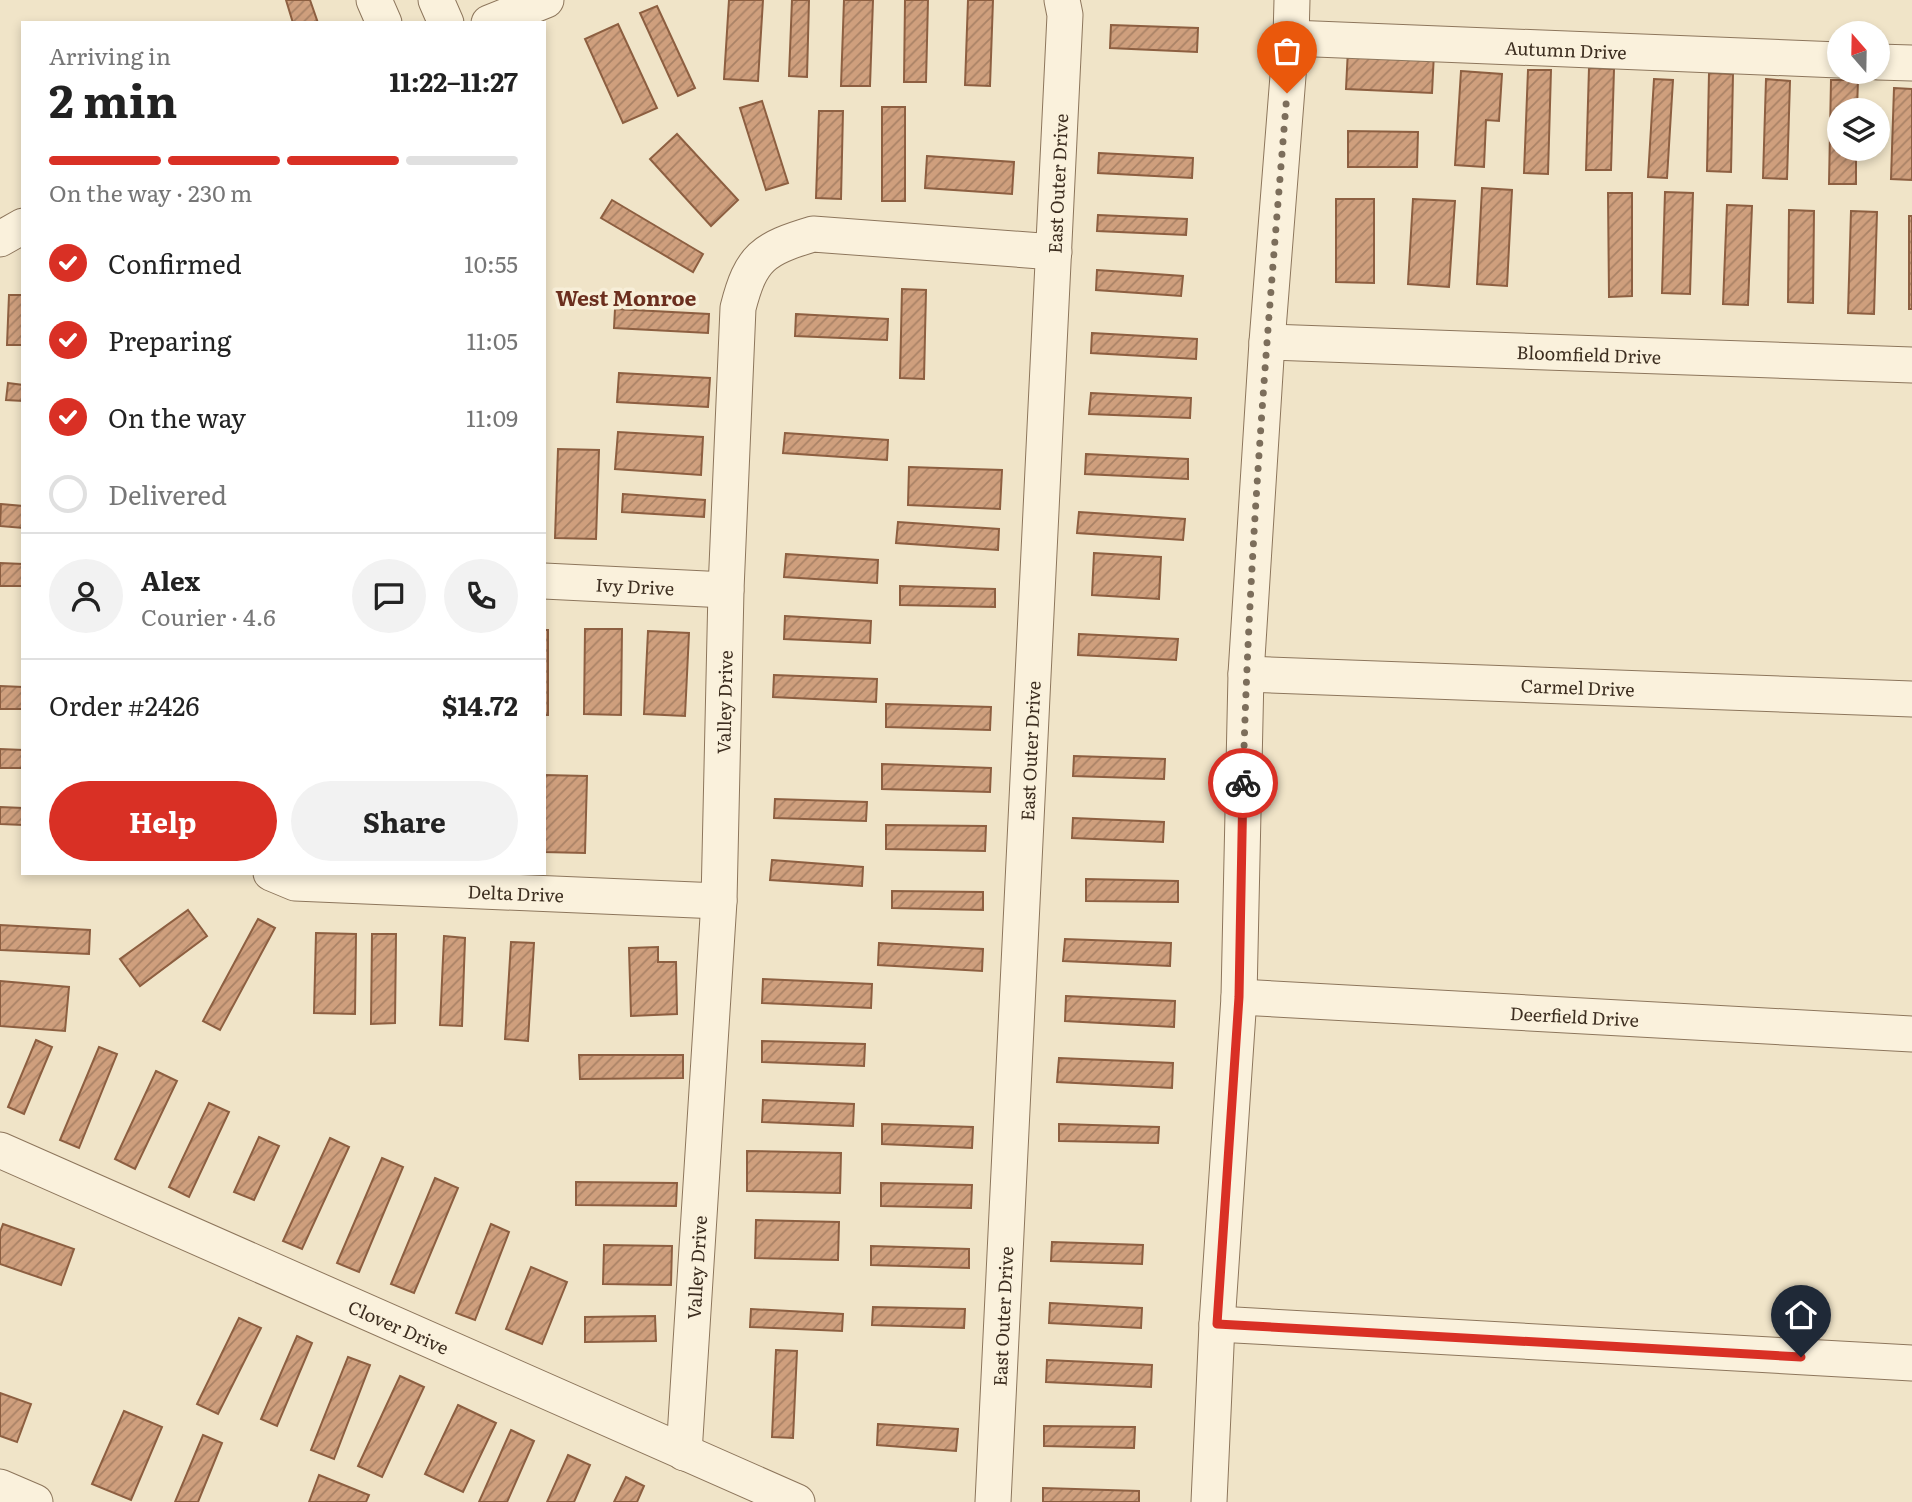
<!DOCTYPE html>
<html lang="en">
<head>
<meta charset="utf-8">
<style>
  :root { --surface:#fff; --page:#f2f2f2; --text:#222; --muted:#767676; --line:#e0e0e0; --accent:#d93025 }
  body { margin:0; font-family:Literata,serif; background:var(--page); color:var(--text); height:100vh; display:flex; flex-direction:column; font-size:26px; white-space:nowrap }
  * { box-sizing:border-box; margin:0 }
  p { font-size:23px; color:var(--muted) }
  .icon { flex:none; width:38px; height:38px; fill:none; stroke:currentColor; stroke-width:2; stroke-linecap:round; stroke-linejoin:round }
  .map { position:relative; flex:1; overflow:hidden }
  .details { position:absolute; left:21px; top:21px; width:525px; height:854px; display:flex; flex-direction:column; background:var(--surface); border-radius:0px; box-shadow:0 4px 10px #0003 }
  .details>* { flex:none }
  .needle { width:46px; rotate:340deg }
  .buttons { position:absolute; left:1827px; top:21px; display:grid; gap:14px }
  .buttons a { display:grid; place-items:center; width:63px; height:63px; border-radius:50%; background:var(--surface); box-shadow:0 4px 10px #0003; font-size:35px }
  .pin { position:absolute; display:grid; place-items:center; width:60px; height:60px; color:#fff; margin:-72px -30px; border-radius:50% 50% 50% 0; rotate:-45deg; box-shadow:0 0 7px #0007 }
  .pin .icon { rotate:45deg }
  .courier { position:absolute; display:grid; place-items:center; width:70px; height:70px; margin:-35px; border:5px solid #d93025; border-radius:50%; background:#fff; color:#222; box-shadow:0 2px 9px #0007 }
  .headline em { font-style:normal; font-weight:700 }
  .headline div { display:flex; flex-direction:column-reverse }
  .headline { display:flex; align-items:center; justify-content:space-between; height:119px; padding:0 28px }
  h1 { font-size:46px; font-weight:700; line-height:52px }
  .bar { display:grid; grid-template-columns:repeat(4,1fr); gap:10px 7px; align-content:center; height:84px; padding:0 28px }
  .bar i { height:9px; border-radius:5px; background:var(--line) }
  .bar .active { background:var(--accent) }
  .bar p { grid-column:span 4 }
  .line { display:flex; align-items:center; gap:18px; padding:0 28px; border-top:2px solid var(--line) }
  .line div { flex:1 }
  .round { display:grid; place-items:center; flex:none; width:74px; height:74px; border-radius:37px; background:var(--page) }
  ol { padding:0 28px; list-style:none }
  li { display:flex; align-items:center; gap:21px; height:77px }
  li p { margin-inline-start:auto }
  li .icon { padding:7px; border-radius:50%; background:var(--accent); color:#fff; stroke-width:4 }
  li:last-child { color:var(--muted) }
  li i { width:38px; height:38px; border:4px solid var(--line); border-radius:50% }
  .button { display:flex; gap:14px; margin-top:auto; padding:14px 28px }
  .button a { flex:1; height:80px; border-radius:42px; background:var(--accent); color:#fff; font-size:28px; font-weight:700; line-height:80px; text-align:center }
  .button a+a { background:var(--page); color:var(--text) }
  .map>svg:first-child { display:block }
  .building { fill:url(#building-hatch); stroke:#8d5f41; stroke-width:2 }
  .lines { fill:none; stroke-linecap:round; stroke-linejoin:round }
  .minor-casing { stroke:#8d765c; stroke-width:37 }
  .minor { stroke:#faf1dc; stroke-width:35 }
  .done { stroke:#7c6e5b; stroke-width:7; stroke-dasharray:0 12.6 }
  .route { stroke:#d93025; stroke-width:9 }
  .labels { text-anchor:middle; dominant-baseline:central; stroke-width:7; stroke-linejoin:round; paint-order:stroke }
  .street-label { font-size:18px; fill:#3d2e20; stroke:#f7eed8 }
  .quarter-label { font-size:21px; font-weight:bold; fill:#6b2e1e; stroke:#f7eed8 }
</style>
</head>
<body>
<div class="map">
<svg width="1912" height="1502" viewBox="0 0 1912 1502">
  <defs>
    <pattern id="building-hatch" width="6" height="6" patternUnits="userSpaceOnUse" patternTransform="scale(1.75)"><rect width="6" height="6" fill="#cf9f7d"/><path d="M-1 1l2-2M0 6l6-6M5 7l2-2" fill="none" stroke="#a98266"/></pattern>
  </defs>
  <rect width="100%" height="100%" fill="#f0e4c8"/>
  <g class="building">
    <polygon points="286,0 310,0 318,23 293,23"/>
    <polygon points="729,0 763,0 758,81 724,79"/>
    <polygon points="792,0 809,0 807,77 789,76"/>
    <polygon points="844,0 873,0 870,86 841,86"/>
    <polygon points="905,0 928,0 926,82 904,82"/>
    <polygon points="968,0 993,0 990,86 965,85"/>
    <polygon points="657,6 695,88 678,96 640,13"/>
    <polygon points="618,24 657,108 623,123 585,39"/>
    <polygon points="1111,25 1198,28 1197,52 1110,48"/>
    <polygon points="1348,49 1434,53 1432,93 1346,89"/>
    <polygon points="1589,68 1614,69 1611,170 1586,170"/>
    <polygon points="1528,70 1551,70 1548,174 1524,173"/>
    <polygon points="1461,71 1502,74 1499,121 1486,120 1484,167 1455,165"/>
    <polygon points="1709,73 1733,74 1731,172 1707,171"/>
    <polygon points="1654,79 1673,80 1667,178 1648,177"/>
    <polygon points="1766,79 1790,81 1787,179 1763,178"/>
    <polygon points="1831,80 1858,80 1857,110 1839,110 1839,149 1856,149 1856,184 1829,184"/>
    <polygon points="1894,88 1912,89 1912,180 1891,179"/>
    <polygon points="762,101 788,183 766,190 740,108"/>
    <rect x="882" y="107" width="23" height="94"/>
    <polygon points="819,111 843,111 841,199 816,198"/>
    <polygon points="1348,131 1418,132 1417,167 1348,167"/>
    <polygon points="677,134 738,200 711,226 650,159"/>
    <polygon points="1099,153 1193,158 1192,178 1098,173"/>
    <polygon points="927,156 1014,162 1012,194 925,188"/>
    <polygon points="1482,188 1512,190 1507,286 1477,284"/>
    <polygon points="1665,192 1693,193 1690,294 1662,293"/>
    <polygon points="1608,193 1632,193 1632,296 1609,297"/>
    <polygon points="1336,199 1374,199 1374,283 1336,282"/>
    <polygon points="1413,199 1455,201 1449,287 1408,284"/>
    <polygon points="612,200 703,254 693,272 601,218"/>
    <polygon points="1727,205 1752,206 1748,305 1723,304"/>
    <polygon points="1789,210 1814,211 1813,303 1788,302"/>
    <polygon points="1851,211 1877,212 1874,314 1848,313"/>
    <polygon points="1098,215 1187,219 1186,235 1097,231"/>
    <rect x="1909" y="216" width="3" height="93"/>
    <polygon points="1097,270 1183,276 1181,296 1096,290"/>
    <polygon points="902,289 926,290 924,379 900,378"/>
    <polygon points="9,295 23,295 23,345 7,345"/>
    <polygon points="615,309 709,314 708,333 614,328"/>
    <polygon points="796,314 888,319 887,340 795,336"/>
    <polygon points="1092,333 1197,339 1196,359 1091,353"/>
    <polygon points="619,373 710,378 708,407 617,402"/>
    <polygon points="8,383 23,385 23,401 6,400"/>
    <polygon points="1091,393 1191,398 1190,418 1089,414"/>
    <polygon points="618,432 703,437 701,475 615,469"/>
    <polygon points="785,433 888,440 887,460 783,453"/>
    <polygon points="558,449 599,450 596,539 555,538"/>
    <polygon points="1086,454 1188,459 1188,479 1085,474"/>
    <polygon points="909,467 1002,470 1000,509 908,505"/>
    <polygon points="623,494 705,500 704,517 622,512"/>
    <polygon points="1,504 23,506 23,528 0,526"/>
    <polygon points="1079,512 1185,519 1183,540 1077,533"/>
    <polygon points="898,522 999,529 998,550 896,543"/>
    <polygon points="1094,553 1161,557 1159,599 1092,595"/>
    <polygon points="786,554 878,560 877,583 784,577"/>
    <polygon points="0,563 23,564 23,586 0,586"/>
    <polygon points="900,586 995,589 995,607 900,605"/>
    <polygon points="785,616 871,621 870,643 784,639"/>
    <polygon points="585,629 622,629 621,715 584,714"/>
    <rect x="544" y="630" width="4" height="85"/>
    <polygon points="648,631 689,633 685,716 644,714"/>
    <polygon points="1079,634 1178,639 1176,660 1078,655"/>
    <polygon points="774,675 877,679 876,702 773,697"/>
    <polygon points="0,686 23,687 23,709 0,709"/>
    <polygon points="886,704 991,707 990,730 886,727"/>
    <polygon points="0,749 23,750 23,768 0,768"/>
    <polygon points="1074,756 1165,759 1164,779 1073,776"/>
    <polygon points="882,764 991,768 990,792 882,789"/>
    <polygon points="544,775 587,776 585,853 544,852"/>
    <polygon points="775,799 867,802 866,821 774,818"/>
    <polygon points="0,807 23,808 23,825 0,824"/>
    <polygon points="1073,818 1164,822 1163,842 1072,838"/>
    <polygon points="886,825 986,826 985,851 886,849"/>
    <polygon points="772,860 863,867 862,886 770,880"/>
    <polygon points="1086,879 1178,881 1178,902 1086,901"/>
    <polygon points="892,891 983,892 983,910 892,908"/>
    <polygon points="188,910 207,936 140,986 120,959"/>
    <polygon points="258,919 275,928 220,1030 203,1021"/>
    <polygon points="0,925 90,930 89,954 0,950"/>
    <polygon points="316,933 356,934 355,1014 314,1013"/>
    <polygon points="372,934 396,934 395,1023 371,1024"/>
    <polygon points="444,936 465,938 462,1026 440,1025"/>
    <polygon points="1065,939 1171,943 1170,966 1063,961"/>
    <polygon points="511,942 534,943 528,1041 505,1039"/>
    <polygon points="879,943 983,949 982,971 878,965"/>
    <polygon points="658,947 658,962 676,962 677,1014 631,1016 629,948"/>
    <polygon points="763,979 872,984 871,1008 762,1003"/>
    <polygon points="0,981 69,987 65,1031 0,1026"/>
    <polygon points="1066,996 1175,1001 1174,1027 1065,1021"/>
    <polygon points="36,1040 52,1047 24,1114 8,1107"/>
    <polygon points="762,1041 865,1044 864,1066 762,1062"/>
    <polygon points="99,1047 117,1054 79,1148 60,1140"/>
    <polygon points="579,1055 683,1055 683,1078 580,1079"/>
    <polygon points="1059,1058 1173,1063 1172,1088 1057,1082"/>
    <polygon points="156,1071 177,1081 135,1169 115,1159"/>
    <polygon points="763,1100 854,1104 853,1126 762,1122"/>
    <polygon points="209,1103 229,1112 189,1197 169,1187"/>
    <polygon points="882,1124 973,1127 972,1148 882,1144"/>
    <polygon points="1059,1124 1159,1127 1158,1143 1059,1141"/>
    <polygon points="259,1137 279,1146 254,1200 234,1192"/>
    <polygon points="330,1138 349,1147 302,1249 283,1241"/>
    <polygon points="747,1151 841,1153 840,1193 747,1191"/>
    <polygon points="382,1158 403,1167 359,1272 337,1263"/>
    <polygon points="435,1178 458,1188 414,1293 391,1284"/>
    <polygon points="576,1182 677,1183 676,1206 576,1205"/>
    <polygon points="881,1183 972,1185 971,1208 881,1206"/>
    <polygon points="756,1220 839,1222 838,1260 755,1258"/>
    <polygon points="3,1224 74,1249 61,1285 0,1264 0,1232"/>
    <polygon points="491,1224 509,1232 475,1320 456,1313"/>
    <polygon points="1052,1242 1143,1245 1142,1264 1051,1261"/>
    <polygon points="604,1245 672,1246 671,1285 603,1284"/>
    <polygon points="871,1246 969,1249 969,1268 871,1265"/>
    <polygon points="531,1267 567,1282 542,1344 506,1329"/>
    <polygon points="1050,1303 1142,1308 1141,1328 1049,1323"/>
    <polygon points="873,1307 965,1309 964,1328 872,1325"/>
    <polygon points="751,1309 843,1314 842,1331 750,1327"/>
    <polygon points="655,1316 656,1341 585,1342 585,1317"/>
    <polygon points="239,1318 261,1328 218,1414 197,1404"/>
    <polygon points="297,1336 312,1343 277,1426 261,1419"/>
    <polygon points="776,1350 797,1351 793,1438 772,1437"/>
    <polygon points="348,1357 370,1365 334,1459 311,1450"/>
    <polygon points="1047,1360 1152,1365 1151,1387 1046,1382"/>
    <polygon points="400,1376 424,1387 382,1477 358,1466"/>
    <polygon points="0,1393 31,1404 17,1442 0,1436"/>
    <polygon points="458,1405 496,1423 463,1492 425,1474"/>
    <polygon points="124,1411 162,1427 131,1500 92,1484"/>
    <polygon points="878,1424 958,1429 956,1451 877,1445"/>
    <polygon points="1044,1426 1135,1427 1134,1448 1044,1446"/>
    <polygon points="511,1430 534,1441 507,1502 479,1502"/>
    <polygon points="203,1435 222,1443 198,1502 175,1502"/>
    <polygon points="568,1455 590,1465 574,1502 547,1502"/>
    <polygon points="319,1475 369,1495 366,1502 309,1502"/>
    <polygon points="626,1477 644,1486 637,1502 614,1502"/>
    <polygon points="1043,1488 1139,1491 1139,1502 1043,1502"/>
  </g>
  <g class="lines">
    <g class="minor-casing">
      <g id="minor">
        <polyline points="374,0 384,23"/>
        <polyline points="436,0 446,23"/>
        <polyline points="489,23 546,0"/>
        <path id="s1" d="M 1291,38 L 1839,60"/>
        <polyline points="1878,62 1912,63"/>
        <polyline points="0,239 23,226"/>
        <path id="s2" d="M 1267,342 L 1912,365"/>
        <path id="s3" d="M 544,581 L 726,590"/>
        <path id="s4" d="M 1246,674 L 1912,699"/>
        <path id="s5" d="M 271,873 L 295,883 L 719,901"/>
        <path id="s6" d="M 1239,997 L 1912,1034"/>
        <path id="s7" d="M 0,1150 L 797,1502"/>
        <polyline points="1217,1324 1912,1363"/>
        <path id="s8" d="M 684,1453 L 719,901 L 726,590 L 738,308 C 751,257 763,249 813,234 L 1054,252"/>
        <polyline points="0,1487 35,1502"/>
        <path id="s9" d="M 993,1502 L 1065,15 L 1062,0"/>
        <polyline points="1209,1502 1217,1324 1239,997 1246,674 1267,342 1291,38 1292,0"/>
      </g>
    </g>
    <use href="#minor" class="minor"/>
  </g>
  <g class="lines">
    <path class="done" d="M 1243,783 C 1249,553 1268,323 1287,93"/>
    <polyline class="route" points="1243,783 1239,997 1217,1324 1801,1357"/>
  </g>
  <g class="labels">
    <g class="street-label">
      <text stroke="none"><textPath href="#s1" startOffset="275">Autumn Drive</textPath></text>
      <text stroke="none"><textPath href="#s9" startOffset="1320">East Outer Drive</textPath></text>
      <text stroke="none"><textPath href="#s2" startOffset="322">Bloomfield Drive</textPath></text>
      <text stroke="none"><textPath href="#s3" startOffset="91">Ivy Drive</textPath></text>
      <text stroke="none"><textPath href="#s4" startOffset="332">Carmel Drive</textPath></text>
      <text stroke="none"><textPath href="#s8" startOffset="752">Valley Drive</textPath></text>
      <text stroke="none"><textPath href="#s9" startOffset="752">East Outer Drive</textPath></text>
      <text stroke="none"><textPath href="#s5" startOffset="247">Delta Drive</textPath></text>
      <text stroke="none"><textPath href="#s6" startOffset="336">Deerfield Drive</textPath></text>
      <text stroke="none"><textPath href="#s8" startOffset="186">Valley Drive</textPath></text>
      <text stroke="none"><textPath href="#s9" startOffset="186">East Outer Drive</textPath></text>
      <text stroke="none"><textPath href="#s7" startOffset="436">Clover Drive</textPath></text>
    </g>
    <g class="quarter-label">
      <text x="626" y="296">West Monroe</text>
    </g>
  </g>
</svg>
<div class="buttons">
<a><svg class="needle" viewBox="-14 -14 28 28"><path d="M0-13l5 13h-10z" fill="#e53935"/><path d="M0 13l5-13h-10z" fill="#767676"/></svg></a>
<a><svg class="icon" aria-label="layers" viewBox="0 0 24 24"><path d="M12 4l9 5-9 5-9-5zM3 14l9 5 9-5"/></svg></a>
</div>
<div class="pin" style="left:1287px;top:93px;background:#ea580c"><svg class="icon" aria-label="bag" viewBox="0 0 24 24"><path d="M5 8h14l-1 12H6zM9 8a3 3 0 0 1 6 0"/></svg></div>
<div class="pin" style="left:1801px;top:1357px;background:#1f2937"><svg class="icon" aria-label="home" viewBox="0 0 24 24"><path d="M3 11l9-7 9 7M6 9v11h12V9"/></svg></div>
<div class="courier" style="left:1243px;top:783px"><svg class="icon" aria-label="bike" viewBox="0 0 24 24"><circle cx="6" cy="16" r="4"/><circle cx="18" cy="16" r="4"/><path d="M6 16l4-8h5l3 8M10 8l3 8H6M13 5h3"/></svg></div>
<section class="details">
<div class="headline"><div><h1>2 min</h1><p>Arriving in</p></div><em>11:22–11:27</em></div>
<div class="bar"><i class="active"></i><i class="active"></i><i class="active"></i><i></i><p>On the way · 230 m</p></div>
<ol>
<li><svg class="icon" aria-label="check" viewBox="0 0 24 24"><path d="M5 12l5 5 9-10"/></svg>Confirmed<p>10:55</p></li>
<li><svg class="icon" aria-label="check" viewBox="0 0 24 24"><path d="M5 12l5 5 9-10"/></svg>Preparing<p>11:05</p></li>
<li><svg class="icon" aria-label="check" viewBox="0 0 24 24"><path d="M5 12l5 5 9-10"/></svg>On the way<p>11:09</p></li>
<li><i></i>Delivered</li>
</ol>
<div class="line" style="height:126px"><a class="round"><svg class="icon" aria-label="person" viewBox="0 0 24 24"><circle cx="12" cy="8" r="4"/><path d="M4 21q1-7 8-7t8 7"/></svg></a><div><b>Alex</b><p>Courier · 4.6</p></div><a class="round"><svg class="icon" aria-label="chat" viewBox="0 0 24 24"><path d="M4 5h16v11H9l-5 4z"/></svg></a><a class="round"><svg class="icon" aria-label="phone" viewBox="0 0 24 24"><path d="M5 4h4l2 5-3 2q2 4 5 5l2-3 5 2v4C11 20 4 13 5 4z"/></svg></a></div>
<div class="line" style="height:91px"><div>Order #2426</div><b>$14.72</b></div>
<div class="button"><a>Help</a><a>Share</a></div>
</section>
</div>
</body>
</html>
